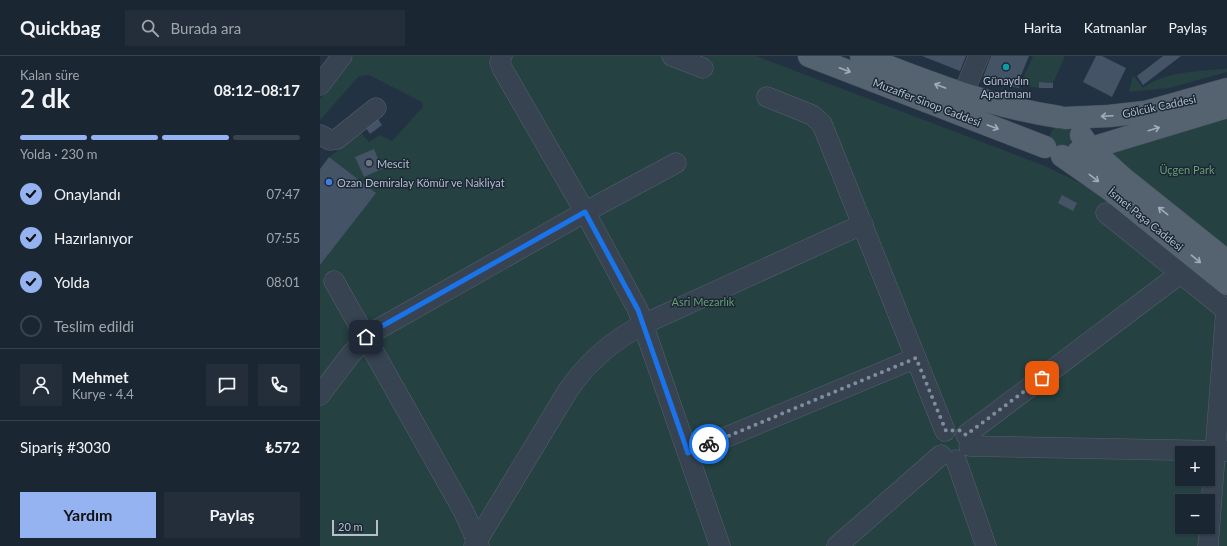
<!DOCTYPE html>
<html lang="tr">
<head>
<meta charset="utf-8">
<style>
  :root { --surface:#1a2632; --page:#232e3a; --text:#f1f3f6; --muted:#9fa5ac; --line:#38434d; --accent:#95b2f1 }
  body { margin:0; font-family:Lato,sans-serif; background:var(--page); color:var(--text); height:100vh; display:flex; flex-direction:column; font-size:15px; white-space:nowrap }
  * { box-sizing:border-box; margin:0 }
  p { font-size:13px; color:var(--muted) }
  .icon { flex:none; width:22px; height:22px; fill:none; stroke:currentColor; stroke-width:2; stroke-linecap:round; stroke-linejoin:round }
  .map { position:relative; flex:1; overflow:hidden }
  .panel { display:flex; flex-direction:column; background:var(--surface); width:320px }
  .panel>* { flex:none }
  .controls { position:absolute; left:855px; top:390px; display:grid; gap:8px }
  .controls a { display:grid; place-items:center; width:40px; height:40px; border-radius:0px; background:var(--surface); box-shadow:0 1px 3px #0004,0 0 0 1px var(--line); font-size:20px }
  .scale { position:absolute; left:12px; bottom:10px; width:46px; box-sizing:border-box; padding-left:4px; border:2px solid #b4becc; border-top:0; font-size:11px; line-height:14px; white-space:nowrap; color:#b4becc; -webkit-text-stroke:3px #1c2836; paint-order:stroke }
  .pin { position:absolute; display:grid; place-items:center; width:34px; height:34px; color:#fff; margin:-17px; border-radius:8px; box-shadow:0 2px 6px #0006 }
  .courier { position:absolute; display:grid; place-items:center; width:40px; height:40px; margin:-20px; border:3px solid #1a73e8; border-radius:50%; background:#fff; color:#222; box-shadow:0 1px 5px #0007 }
  .overview em { font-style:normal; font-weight:700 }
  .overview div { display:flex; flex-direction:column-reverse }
  .overview { display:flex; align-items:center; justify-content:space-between; height:68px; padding:0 20px }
  h1 { font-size:26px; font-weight:700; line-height:30px }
  .bar { display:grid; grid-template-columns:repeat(4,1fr); gap:6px 4px; align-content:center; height:48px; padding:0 20px }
  .bar i { height:5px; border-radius:3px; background:var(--line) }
  .bar .current { background:var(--accent) }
  .bar p { grid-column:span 4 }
  .line { display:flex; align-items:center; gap:10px; padding:0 20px; border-top:1px solid var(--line) }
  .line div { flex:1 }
  .round { display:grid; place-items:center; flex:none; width:42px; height:42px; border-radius:0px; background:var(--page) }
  ol { padding:0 20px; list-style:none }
  li { display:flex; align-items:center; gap:12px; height:44px }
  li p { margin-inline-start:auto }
  li .icon { padding:4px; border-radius:50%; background:var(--accent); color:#111; stroke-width:4 }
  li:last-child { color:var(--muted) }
  li i { width:22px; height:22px; border:2px solid var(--line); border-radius:50% }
  .button { display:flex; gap:8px; margin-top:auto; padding:8px 20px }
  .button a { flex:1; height:46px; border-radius:0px; background:var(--accent); color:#111; font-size:16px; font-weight:700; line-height:46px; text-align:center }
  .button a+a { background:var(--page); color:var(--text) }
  header { display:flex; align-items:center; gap:24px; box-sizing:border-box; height:56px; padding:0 20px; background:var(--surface); border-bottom:1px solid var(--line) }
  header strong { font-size:19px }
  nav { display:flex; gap:22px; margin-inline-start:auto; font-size:14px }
  .search { width:280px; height:36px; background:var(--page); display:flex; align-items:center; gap:10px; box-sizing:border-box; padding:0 14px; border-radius:0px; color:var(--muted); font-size:15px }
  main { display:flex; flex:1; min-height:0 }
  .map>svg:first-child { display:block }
  .green { fill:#254142; fill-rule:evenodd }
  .building { fill:#445466 }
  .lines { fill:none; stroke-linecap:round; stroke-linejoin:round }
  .minor-casing { stroke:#55616f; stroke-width:21 }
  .major-casing { stroke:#444f5d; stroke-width:23 }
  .minor { stroke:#374351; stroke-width:20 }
  .major { stroke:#556371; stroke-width:22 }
  .oneway { stroke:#a1acba }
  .done { stroke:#818d9c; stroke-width:4; stroke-dasharray:0 7.2 }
  .route { stroke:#1a73e8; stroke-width:5 }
  .culture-dot { fill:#0f9aa8; stroke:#1c2836; stroke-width:1.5 }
  .worship-dot { fill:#6b7280; stroke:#1c2836; stroke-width:1.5 }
  .shop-dot { fill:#3f7fe0; stroke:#1c2836; stroke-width:1.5 }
  .labels { text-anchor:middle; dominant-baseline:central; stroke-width:3; stroke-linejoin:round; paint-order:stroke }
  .poi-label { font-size:11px; fill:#b4becc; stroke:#1c2836; text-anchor:start }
  .street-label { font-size:11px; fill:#b4becc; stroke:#1c2836 }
  .park-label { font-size:11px; fill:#689f72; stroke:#1c2836 }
</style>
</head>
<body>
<header>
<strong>Quickbag</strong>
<div class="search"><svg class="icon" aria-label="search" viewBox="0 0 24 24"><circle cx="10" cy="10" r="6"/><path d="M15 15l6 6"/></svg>Burada ara</div>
<nav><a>Harita</a><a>Katmanlar</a><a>Paylaş</a></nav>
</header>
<main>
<section class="panel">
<div class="overview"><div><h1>2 dk</h1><p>Kalan süre</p></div><em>08:12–08:17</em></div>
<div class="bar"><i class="current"></i><i class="current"></i><i class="current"></i><i></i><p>Yolda · 230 m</p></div>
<ol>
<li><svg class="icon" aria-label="check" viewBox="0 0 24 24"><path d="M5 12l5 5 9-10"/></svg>Onaylandı<p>07:47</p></li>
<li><svg class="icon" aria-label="check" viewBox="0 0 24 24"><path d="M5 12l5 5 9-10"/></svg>Hazırlanıyor<p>07:55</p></li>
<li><svg class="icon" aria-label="check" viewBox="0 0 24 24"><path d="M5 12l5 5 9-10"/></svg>Yolda<p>08:01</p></li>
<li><i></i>Teslim edildi</li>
</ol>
<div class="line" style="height:72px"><a class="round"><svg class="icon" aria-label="person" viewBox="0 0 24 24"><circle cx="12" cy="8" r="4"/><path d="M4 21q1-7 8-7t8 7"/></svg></a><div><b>Mehmet</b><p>Kurye · 4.4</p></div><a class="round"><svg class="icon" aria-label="chat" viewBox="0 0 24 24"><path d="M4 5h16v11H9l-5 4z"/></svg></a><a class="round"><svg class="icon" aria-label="phone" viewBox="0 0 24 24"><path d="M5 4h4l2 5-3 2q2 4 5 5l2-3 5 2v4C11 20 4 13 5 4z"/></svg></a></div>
<div class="line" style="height:52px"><div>Sipariş #3030</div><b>₺572</b></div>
<div class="button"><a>Yardım</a><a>Paylaş</a></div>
</section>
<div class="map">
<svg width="907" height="490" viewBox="0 0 907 490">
  <rect width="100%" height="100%" fill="#233242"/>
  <g class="green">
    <path d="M 34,0 L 436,0 L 725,110 L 752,123 L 783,140 L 907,244 L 907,490 L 0,490 L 0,209 L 55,137 L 9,101 L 41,77 L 49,86 L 60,79 L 72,85 L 103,51 L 102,46 L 49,19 L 39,20 L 0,64 L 0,43 ZM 862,397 L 888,397 L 888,423 L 862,423 ZM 862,445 L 888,445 L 888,471 L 862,471 Z"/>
    <polygon points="713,0 745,0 733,27 719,26 719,32 700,29"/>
    <path d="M 907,13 L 907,16 L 849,32 L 809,36 L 813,19 L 823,32 C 846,15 879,15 907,13 Z"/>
    <polygon points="907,59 907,195 843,144 788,95"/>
    <circle cx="741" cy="81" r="11"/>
  </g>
  <g class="building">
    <polygon points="602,0 646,0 640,15"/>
    <polygon points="671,0 709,0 700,22 703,23 699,32 662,24"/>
    <polygon points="776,0 782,0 806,12 792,41 763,26"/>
    <polygon points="843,0 861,0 823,29 817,20"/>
    <polygon points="719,26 733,27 733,32 719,32"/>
    <polygon points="58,63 62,69 50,78 46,72"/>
    <polygon points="54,93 62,113 44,121 35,101"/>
    <polygon points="9,101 56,137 0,209 0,113"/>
    <polygon points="742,139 757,147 753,155 738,147"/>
  </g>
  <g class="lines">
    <g class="minor-casing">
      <g id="minor">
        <polyline points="182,0 180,6 182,12 265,156 318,254 400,490"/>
        <polyline points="352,0 383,12"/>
        <polyline points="0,29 22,0"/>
        <polyline points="643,38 659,0"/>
        <polyline points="447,41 492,59 502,68 625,375"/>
        <polyline points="0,79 10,84 17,83 56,52"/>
        <polyline points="786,157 906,254 888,490"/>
        <polyline points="14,225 144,456 159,490"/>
        <polyline points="0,339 31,298 53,276 265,156 356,107"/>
        <polyline points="646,379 861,217"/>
        <polyline points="649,390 907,395"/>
        <polyline points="368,397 596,302"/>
        <polyline points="636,404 666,490"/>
        <path d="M 154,490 L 247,336 C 267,306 291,285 324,268 L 543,168"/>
        <polyline points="517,490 621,399"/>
      </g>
    </g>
    <g class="major-casing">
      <g id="major">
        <polyline points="489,0 725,91"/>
        <path d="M 541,0 C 606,25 670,51 739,61"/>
        <polyline points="745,62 789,60 825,56 907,33"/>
        <polyline points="761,79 770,92 802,121 907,205"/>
        <polyline points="758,96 907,51"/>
        <polyline points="742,100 789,133 907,228"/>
      </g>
    </g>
    <use href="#minor" class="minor"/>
    <use href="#major" class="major"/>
  </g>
  <defs><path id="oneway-shaft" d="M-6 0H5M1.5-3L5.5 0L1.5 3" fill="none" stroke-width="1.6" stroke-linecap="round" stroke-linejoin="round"/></defs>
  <g class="oneway">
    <use href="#oneway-shaft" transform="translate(525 14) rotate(21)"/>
    <use href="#oneway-shaft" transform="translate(620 30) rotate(-160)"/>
    <use href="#oneway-shaft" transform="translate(787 60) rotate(177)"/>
    <use href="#oneway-shaft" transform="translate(673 71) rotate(20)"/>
    <use href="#oneway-shaft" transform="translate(834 73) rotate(-17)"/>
    <use href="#oneway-shaft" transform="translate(774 122) rotate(38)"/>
    <use href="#oneway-shaft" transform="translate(843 155) rotate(-142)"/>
    <use href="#oneway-shaft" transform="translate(876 203) rotate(39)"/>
  </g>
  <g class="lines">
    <polyline class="done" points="389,388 596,302 626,375 639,374 646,379 722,322"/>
    <polyline class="route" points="46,281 64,269 265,156 318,254 368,397 389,388"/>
  </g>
  <circle class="culture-dot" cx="686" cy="11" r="4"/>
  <circle class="worship-dot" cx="49" cy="107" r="4"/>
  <circle class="shop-dot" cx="9" cy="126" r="4"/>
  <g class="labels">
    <g class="poi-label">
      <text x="686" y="24" text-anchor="middle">Günaydın<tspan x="686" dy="13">Apartmanı</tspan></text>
      <text x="57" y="107">Mescit</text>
      <text x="17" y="126">Ozan Demiralay Kömür ve Nakliyat</text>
    </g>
    <g class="street-label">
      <text transform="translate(607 46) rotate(21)">Muzaffer Sinop Caddesi</text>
      <text transform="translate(839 50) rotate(-12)">Gölcük Caddesi</text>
      <text transform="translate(826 163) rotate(39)">İsmet Paşa Caddesi</text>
    </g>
    <g class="park-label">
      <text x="867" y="113">Üçgen Park</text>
      <text x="383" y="245">Asri Mezarlık</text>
    </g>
  </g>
</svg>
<div class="controls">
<a>+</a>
<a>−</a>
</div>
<div class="scale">20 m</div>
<div class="pin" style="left:722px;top:322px;background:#ea580c"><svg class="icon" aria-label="bag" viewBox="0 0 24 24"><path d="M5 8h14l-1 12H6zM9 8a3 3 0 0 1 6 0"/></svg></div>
<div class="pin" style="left:46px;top:281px;background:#1f2937"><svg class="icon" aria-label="home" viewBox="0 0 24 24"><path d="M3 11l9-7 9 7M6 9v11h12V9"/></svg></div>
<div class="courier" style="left:389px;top:388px"><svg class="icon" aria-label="bike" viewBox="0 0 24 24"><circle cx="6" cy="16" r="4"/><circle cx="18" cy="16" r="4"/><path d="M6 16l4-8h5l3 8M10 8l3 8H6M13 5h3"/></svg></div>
</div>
</main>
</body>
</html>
